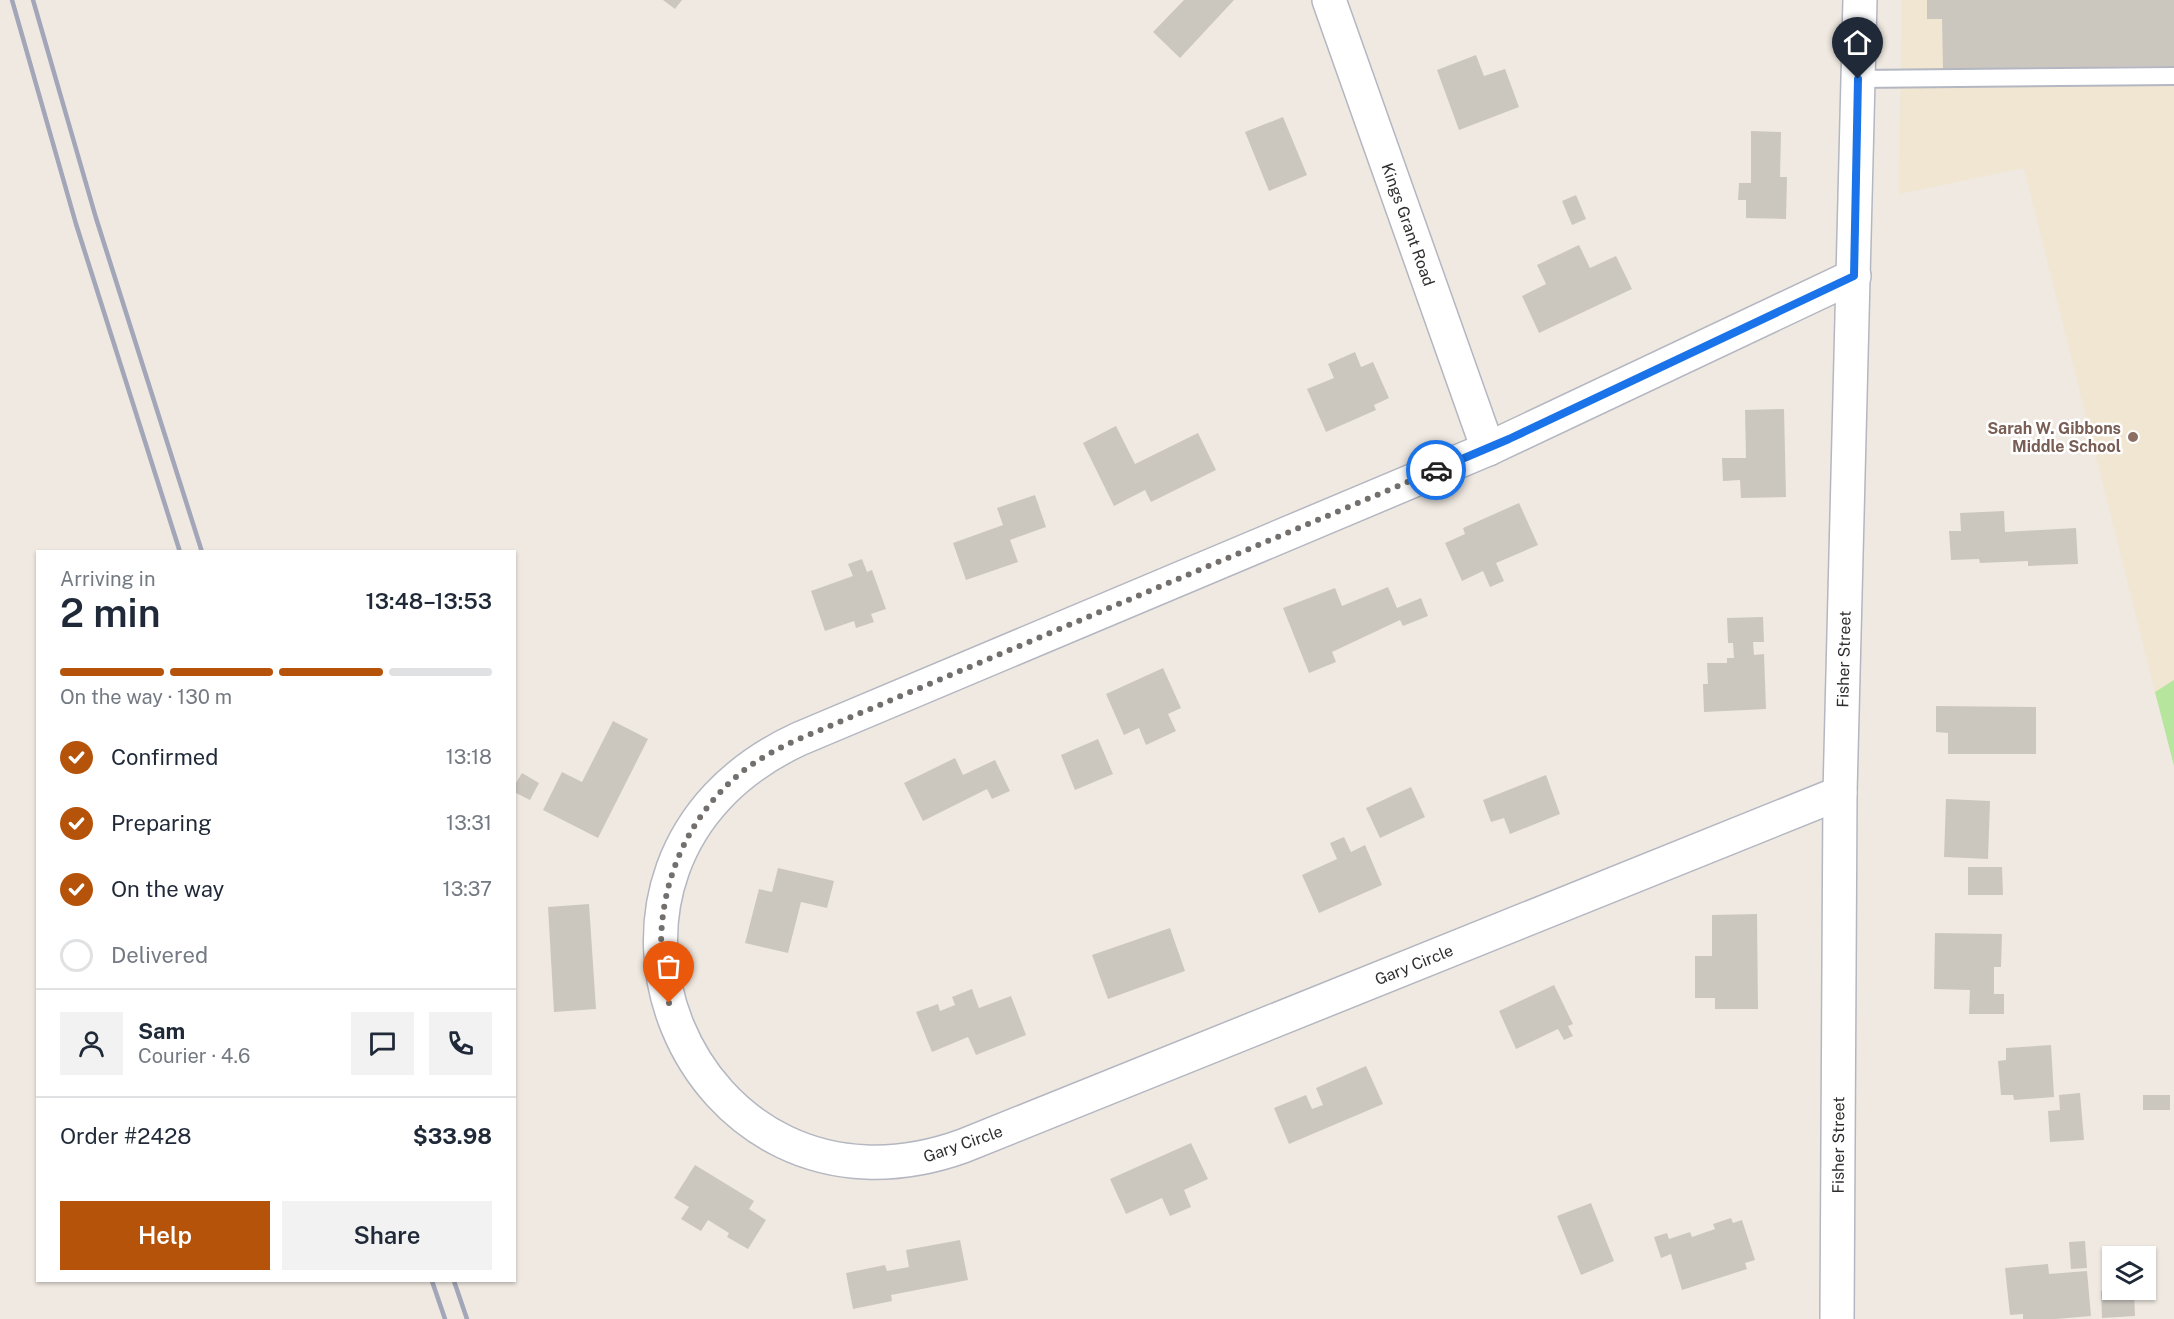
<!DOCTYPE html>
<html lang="en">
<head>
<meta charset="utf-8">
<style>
  :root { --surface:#fff; --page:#f2f2f3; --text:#1f2937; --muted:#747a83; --line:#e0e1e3; --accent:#b45309 }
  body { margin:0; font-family:"Public Sans",sans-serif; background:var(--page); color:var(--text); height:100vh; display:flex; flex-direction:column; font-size:22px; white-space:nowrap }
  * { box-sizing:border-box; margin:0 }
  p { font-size:20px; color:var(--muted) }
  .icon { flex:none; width:33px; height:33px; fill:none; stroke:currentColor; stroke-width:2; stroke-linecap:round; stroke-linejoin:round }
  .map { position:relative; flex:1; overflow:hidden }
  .details { position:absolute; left:36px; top:550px; width:480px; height:732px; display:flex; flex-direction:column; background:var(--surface); border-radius:0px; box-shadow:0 2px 4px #0004 }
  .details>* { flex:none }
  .controls { position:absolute; left:2102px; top:1246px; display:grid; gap:12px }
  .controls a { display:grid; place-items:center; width:54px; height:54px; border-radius:0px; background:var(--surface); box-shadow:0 2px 4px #0004; font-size:30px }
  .pin { position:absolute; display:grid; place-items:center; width:51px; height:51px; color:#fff; margin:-62px -26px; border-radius:50% 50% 50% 0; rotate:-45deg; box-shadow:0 0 6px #0007 }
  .pin .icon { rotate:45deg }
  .courier { position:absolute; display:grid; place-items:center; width:60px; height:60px; margin:-30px; border:4px solid #1a73e8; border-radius:50%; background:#fff; color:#222; box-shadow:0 2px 8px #0007 }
  .overview em { font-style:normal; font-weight:600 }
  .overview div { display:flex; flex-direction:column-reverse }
  .overview { display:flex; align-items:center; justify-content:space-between; height:102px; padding:0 24px }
  h1 { font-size:39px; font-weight:600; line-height:45px }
  .bar { display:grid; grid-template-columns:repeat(4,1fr); gap:9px 6px; align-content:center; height:72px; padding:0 24px }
  .bar i { height:8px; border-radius:4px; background:var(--line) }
  .bar .selected { background:var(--accent) }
  .bar p { grid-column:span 4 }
  .line { display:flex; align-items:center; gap:15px; padding:0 24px; border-top:2px solid var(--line) }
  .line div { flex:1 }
  .round { display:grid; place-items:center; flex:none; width:63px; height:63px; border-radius:0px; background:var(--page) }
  ol { padding:0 24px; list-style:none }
  li { display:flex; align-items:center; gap:18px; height:66px }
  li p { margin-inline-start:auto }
  li .icon { padding:6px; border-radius:50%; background:var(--accent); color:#fff; stroke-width:4 }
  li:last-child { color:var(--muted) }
  li i { width:33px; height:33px; border:3px solid var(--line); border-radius:50% }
  .primary-button { display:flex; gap:12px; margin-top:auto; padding:12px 24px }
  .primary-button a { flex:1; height:69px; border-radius:0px; background:var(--accent); color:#fff; font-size:24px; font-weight:600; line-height:69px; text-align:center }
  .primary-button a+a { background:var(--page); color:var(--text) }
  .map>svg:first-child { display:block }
  .education { fill:#f0e6d1 }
  .green { fill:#b6e59e }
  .building { fill:#cbc7bf }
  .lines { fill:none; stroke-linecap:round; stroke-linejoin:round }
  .service-casing { stroke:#b4b7c1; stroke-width:20 }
  .minor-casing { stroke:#b4b7c1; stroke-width:36 }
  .secondary-casing { stroke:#b4b7c1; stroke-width:36 }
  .service { stroke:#fff; stroke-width:16 }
  .minor { stroke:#fff; stroke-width:33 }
  .secondary { stroke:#fff; stroke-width:33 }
  .rail { stroke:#a3a6b8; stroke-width:4.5 }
  .done { stroke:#726f6d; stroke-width:6; stroke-dasharray:0 10.8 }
  .route { stroke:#1a73e8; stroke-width:8 }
  .education-dot { fill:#8d6e63; stroke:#fff; stroke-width:2 }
  .labels { text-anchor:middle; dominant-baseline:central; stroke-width:5; stroke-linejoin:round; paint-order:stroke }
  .street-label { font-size:16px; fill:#2e2e2e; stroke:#fff }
  .education-label { font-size:16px; font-weight:bold; fill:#785e54; stroke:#fff; text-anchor:end }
</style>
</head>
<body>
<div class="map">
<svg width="2174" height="1319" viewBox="0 0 2174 1319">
  <rect width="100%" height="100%" fill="#efe9e1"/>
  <polygon class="education" points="1902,0 2174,0 2174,680 2155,692 2024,168 1899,194"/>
  <polygon class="green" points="2174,680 2174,766 2155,692"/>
  <g class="building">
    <polygon points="663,0 682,0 675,9"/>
    <polygon points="1184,0 1234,0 1180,58 1153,32"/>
    <polygon points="1927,0 2174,0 2174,66 1943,69 1942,19 1927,19"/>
    <polygon points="1476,55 1484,76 1505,69 1519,107 1459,130 1437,70"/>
    <polygon points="1283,117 1307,175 1269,191 1245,132"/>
    <polygon points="1751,131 1781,132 1780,177 1787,177 1786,219 1746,218 1746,200 1738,200 1739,183 1751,183"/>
    <polygon points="1576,195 1586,219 1572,225 1562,201"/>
    <polygon points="1579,245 1590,268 1616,256 1632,289 1539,333 1522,296 1546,284 1537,265"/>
    <polygon points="1355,352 1361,367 1373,362 1389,398 1374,405 1376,410 1326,432 1307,389 1334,378 1328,364"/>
    <polygon points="1784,409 1786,497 1741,498 1740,480 1723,481 1722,458 1746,458 1745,410"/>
    <polygon points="1116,426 1135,464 1198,433 1216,470 1151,502 1145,490 1114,506 1083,443"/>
    <polygon points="1035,495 1046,527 1010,540 1018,562 966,580 953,543 1003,525 997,508"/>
    <polygon points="1519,503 1538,545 1496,563 1504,581 1490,587 1483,571 1462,581 1445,543 1465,534 1463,528"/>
    <polygon points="2004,511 2005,532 2076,528 2078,564 2028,566 2028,561 1980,563 1979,559 1951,560 1949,531 1961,531 1960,513"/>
    <polygon points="862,559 867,572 872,570 886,609 871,614 874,622 856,628 854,621 825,631 811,591 853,576 848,564"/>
    <polygon points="1388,587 1397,608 1421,598 1428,616 1403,626 1400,620 1332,652 1336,662 1309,673 1283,608 1335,588 1342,606"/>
    <polygon points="1763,617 1764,642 1753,642 1754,655 1764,654 1766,709 1704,712 1703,684 1708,684 1707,663 1727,663 1727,658 1734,658 1733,643 1728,643 1727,618"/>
    <polygon points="1163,668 1181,708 1168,714 1176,731 1146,745 1139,728 1124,735 1106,694"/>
    <polygon points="1936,706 2036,707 2036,754 1948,754 1948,733 1936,732"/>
    <polygon points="613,721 648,739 598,838 543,810 562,772 582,782"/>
    <polygon points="1098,739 1113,774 1075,790 1061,755"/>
    <polygon points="955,758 963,775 995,760 1010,791 992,799 987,789 923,821 904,783"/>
    <polygon points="522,773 539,783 530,800 514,792 514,786"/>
    <polygon points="1546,775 1560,814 1510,834 1504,818 1491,822 1483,800"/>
    <polygon points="1411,787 1425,817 1380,838 1366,808"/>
    <polygon points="1946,799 1990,801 1988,859 1944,857"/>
    <polygon points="1344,837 1351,852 1365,845 1382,885 1319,913 1302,875 1337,859 1330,843"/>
    <polygon points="1968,867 2002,867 2003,895 1968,895"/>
    <polygon points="778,868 834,881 827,908 801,902 788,953 745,943 759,889 772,892"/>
    <polygon points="589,904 596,1009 554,1012 548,907"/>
    <polygon points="1757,914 1758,1009 1715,1009 1715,998 1695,998 1695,956 1712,956 1712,915"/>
    <polygon points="1170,928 1185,971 1108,999 1092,955"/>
    <polygon points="1935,933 2002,934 2001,967 1994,967 1994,994 2004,994 2004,1014 1969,1014 1970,990 1934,989"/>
    <polygon points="1554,985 1573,1024 1568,1026 1573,1036 1564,1040 1558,1029 1516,1049 1499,1011"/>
    <polygon points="972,989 979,1008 1011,996 1026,1035 976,1055 968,1037 932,1052 916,1012 938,1004 940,1011 955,1005 952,997"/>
    <polygon points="2051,1045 2054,1097 2014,1100 2013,1095 2001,1095 1998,1061 2006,1060 2006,1048"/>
    <polygon points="1366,1066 1383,1104 1289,1144 1274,1108 1306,1095 1312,1109 1323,1105 1316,1088"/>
    <polygon points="2080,1093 2084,1140 2050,1142 2048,1111 2060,1110 2059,1095"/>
    <rect x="2143" y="1095" width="27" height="15"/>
    <polygon points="1191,1143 1208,1179 1184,1190 1191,1207 1170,1216 1162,1198 1126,1214 1110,1179"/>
    <polygon points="695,1165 754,1201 749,1209 766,1220 748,1249 727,1237 729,1233 708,1220 701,1231 681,1219 689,1207 674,1198"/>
    <polygon points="1591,1203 1614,1261 1581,1275 1557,1216"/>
    <polygon points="1731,1218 1733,1223 1742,1220 1755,1260 1745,1263 1747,1269 1682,1290 1671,1254 1661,1258 1654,1237 1667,1233 1669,1239 1690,1232 1692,1237 1715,1229 1713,1224"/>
    <polygon points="960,1240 968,1280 891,1295 892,1301 853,1309 846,1273 885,1265 887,1271 909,1267 906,1250"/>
    <polygon points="2085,1241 2087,1268 2071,1269 2069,1242"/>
    <polygon points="2048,1264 2049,1274 2087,1271 2091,1316 2056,1319 2023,1319 2023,1314 2010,1315 2005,1268"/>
    <polygon points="2134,1290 2135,1316 2102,1318 2101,1291"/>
  </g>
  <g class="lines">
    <g class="service-casing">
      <polyline id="service" points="1858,79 2174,76"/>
    </g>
    <g class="minor-casing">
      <g id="minor">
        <path id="s1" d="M 1329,0 L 1488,449"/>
        <path d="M 1840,793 L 963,1146 C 688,1245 531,863 799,739 L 1488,449 L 1854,276"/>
      </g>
    </g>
    <g class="secondary-casing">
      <g id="secondary">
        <path id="s2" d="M 1837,1319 L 1840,793 L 1860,0"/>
      </g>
    </g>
    <use href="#service" class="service"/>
    <use href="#minor" class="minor"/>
    <use href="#secondary" class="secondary"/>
    <g class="rail">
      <polyline points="12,0 76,224 180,552"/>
      <polyline points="33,0 96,218 202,552"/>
      <polyline points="432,1281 445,1319"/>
      <polyline points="454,1281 467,1319"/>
    </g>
  </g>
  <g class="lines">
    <path class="done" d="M 669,1003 C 646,919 674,826 743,771 C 760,758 779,748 799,739 L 1436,470"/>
    <polyline class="route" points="1436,470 1509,439 1854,276 1858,79"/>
  </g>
  <circle class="education-dot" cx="2133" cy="437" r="6"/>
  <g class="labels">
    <g class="street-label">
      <text stroke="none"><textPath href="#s1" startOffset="238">Kings Grant Road</textPath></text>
      <text stroke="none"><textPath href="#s2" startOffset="660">Fisher Street</textPath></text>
      <text transform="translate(1414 965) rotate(-22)">Gary Circle</text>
      <text transform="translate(963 1144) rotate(-19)">Gary Circle</text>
      <text stroke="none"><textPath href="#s2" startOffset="174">Fisher Street</textPath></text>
    </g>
    <g class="education-label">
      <text x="2121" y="428">Sarah W. Gibbons<tspan x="2121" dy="18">Middle School</tspan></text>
    </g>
  </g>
</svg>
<div class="controls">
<a><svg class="icon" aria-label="layers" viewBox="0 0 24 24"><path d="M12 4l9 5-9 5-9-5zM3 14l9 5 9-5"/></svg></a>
</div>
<div class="pin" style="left:669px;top:1003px;background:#ea580c"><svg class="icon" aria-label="bag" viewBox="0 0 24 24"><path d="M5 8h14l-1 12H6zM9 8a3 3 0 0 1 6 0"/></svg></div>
<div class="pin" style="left:1858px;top:79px;background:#1f2937"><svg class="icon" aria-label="home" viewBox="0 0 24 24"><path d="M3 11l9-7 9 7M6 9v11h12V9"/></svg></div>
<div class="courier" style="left:1436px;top:470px"><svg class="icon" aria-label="car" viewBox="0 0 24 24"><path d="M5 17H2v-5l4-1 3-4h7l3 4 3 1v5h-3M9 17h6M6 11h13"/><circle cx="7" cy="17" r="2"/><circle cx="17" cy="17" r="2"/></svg></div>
<section class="details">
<div class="overview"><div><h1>2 min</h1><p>Arriving in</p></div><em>13:48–13:53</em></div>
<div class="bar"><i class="selected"></i><i class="selected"></i><i class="selected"></i><i></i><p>On the way · 130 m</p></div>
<ol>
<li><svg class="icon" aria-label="check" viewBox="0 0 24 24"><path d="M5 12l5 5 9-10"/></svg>Confirmed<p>13:18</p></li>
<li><svg class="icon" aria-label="check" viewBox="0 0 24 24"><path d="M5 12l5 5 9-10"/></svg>Preparing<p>13:31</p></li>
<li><svg class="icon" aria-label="check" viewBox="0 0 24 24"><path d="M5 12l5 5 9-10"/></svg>On the way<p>13:37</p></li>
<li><i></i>Delivered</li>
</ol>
<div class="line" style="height:108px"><a class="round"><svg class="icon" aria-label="person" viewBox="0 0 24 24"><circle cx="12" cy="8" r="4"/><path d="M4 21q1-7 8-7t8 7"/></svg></a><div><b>Sam</b><p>Courier · 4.6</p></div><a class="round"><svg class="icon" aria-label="chat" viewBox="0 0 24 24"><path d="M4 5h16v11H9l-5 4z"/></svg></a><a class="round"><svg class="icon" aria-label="phone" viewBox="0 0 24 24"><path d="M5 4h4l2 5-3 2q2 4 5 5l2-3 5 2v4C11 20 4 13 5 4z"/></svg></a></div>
<div class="line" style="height:78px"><div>Order #2428</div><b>$33.98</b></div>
<div class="primary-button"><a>Help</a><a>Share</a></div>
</section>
</div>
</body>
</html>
